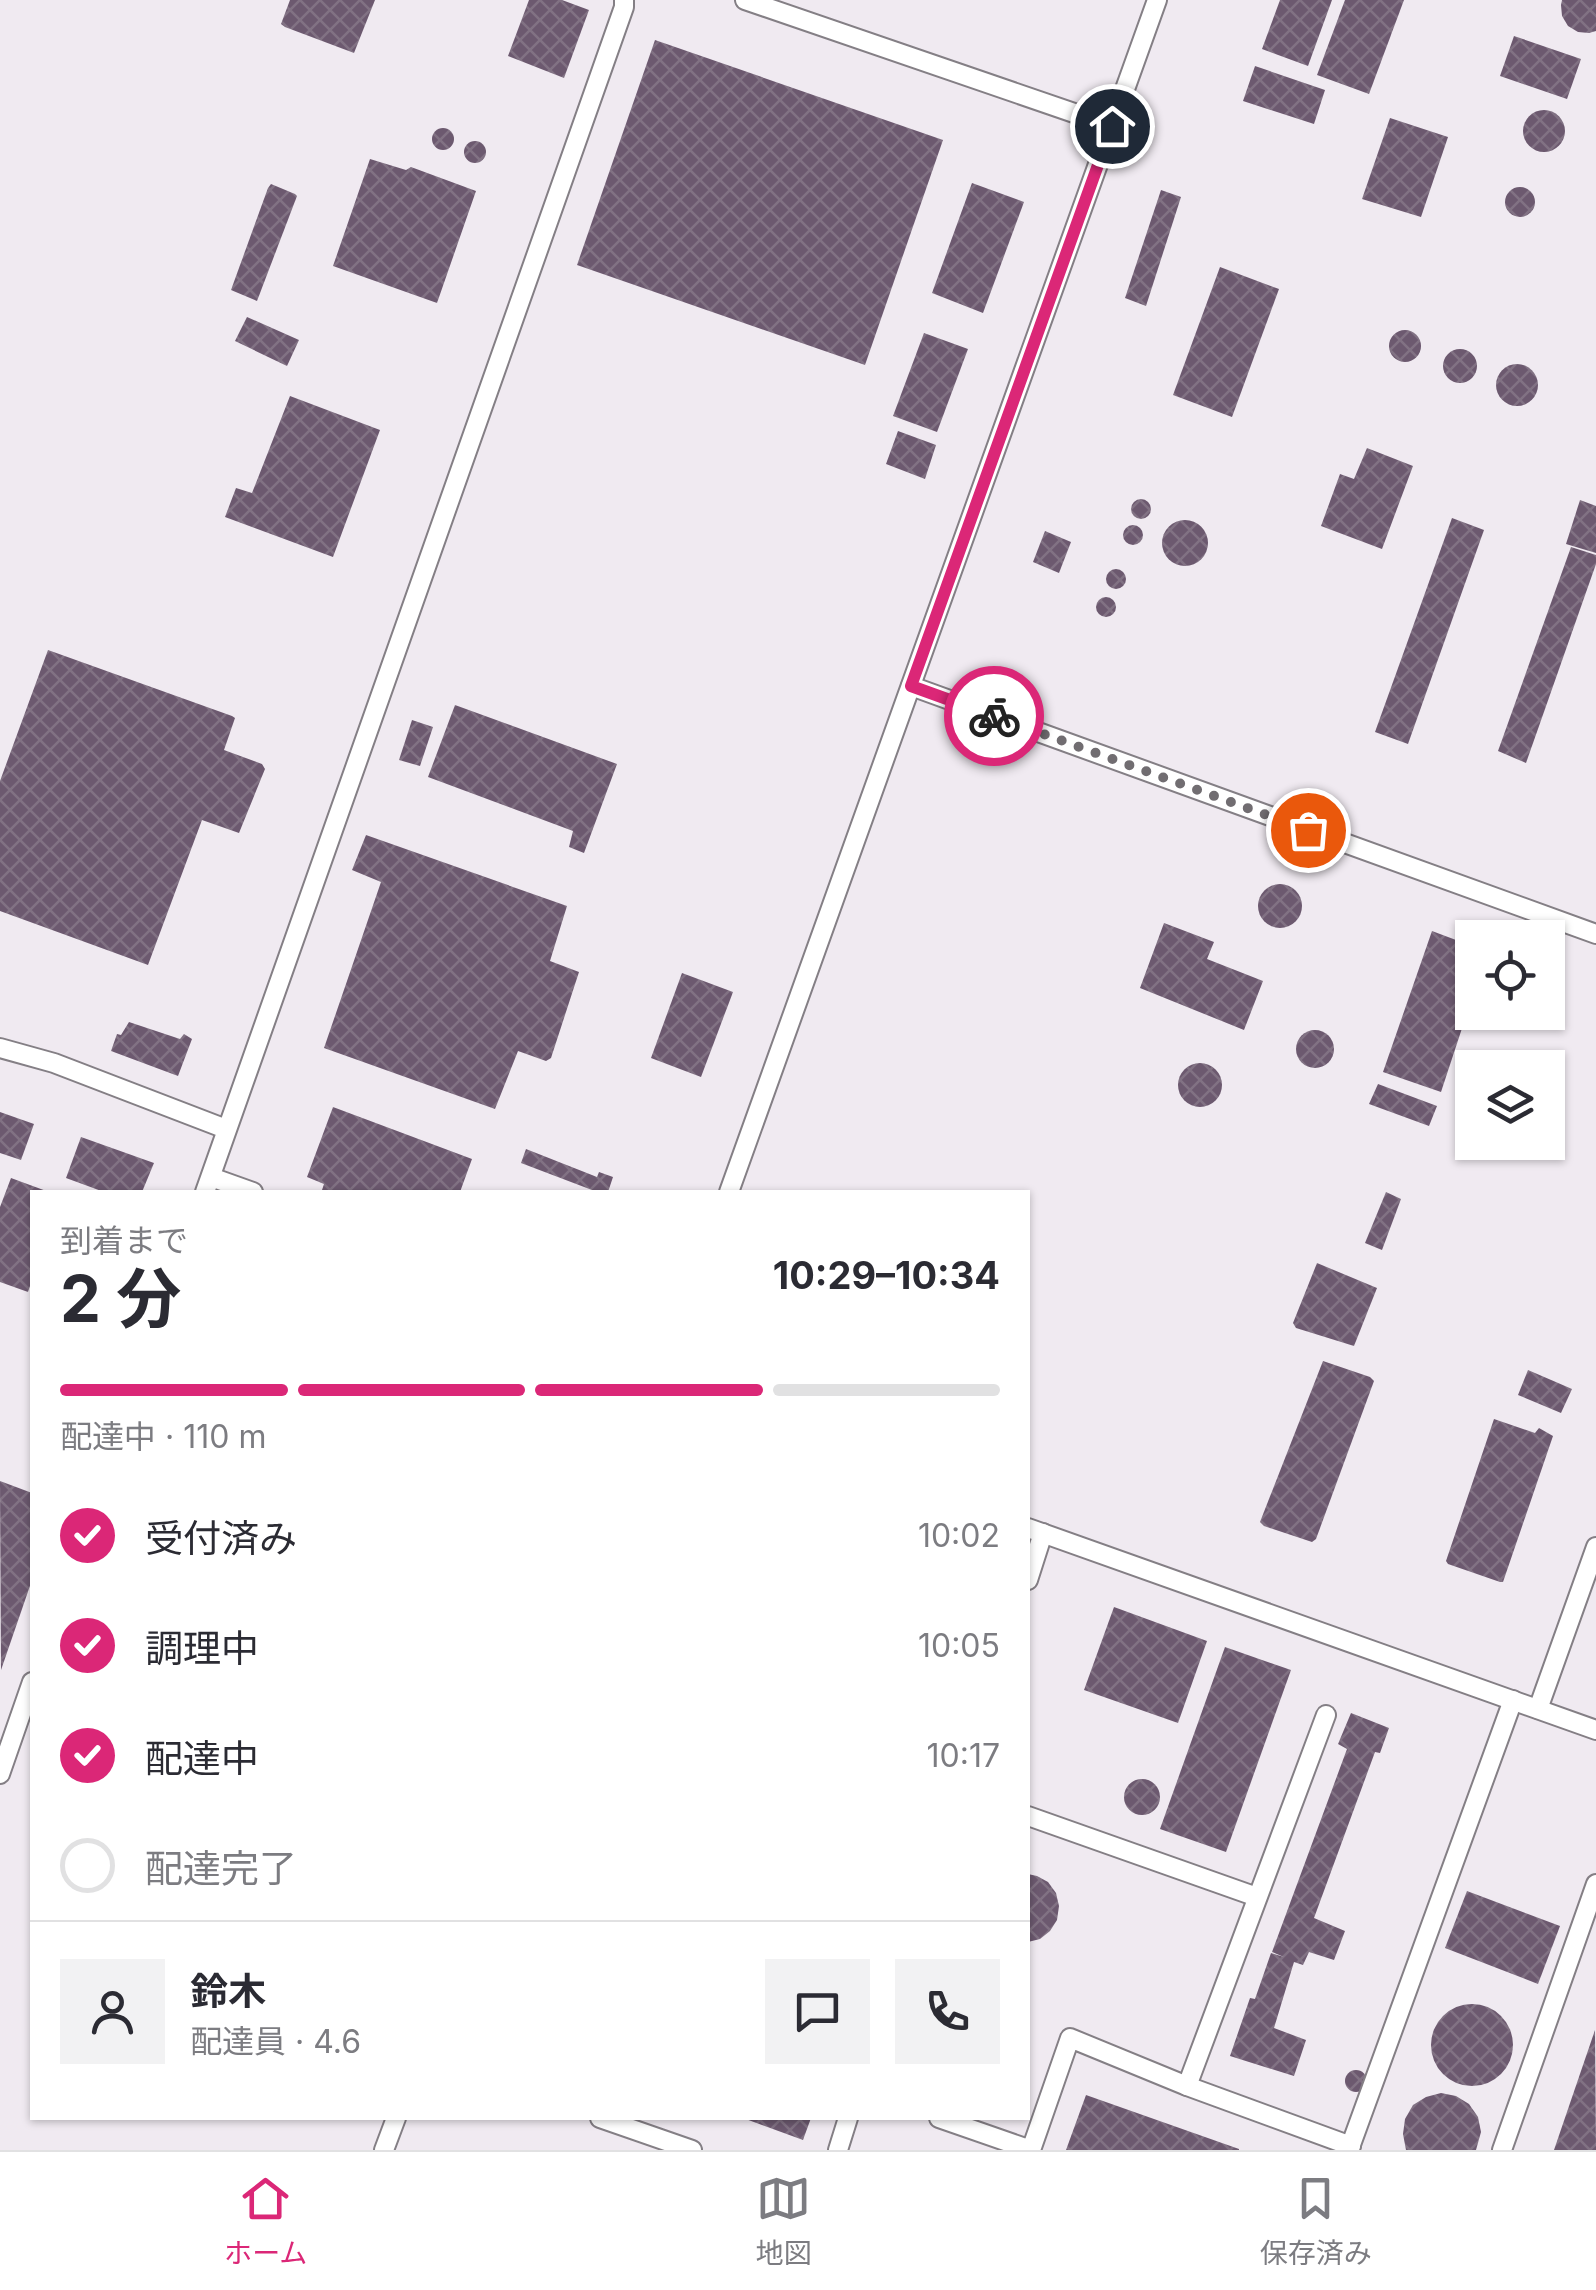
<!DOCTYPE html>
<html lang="ja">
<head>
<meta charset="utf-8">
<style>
  :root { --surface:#fff; --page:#f2f2f3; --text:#2b2b33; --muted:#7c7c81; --line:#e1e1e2; --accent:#db2777 }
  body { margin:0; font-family:Inter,"Noto Sans JP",sans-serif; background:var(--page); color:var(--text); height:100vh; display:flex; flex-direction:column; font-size:38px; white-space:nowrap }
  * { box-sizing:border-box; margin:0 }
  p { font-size:32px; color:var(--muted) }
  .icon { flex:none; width:55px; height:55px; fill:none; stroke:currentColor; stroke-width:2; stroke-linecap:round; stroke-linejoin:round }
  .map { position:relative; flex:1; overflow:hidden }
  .panel { position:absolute; left:30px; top:1190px; width:1000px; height:930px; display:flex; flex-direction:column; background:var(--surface); border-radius:0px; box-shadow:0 2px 8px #0004 }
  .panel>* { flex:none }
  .buttons { position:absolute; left:1455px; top:920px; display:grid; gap:20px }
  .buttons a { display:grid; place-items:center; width:110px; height:110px; border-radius:0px; background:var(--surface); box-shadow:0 2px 8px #0004; font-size:50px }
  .pin { position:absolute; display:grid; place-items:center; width:85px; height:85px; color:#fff; margin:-42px; border:5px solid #fff; border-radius:50%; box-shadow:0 2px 10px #0007 }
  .courier { position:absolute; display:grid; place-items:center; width:100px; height:100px; margin:-50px; border:8px solid #db2777; border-radius:50%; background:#fff; color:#222; box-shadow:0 2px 12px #0007 }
  .head em { font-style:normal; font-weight:700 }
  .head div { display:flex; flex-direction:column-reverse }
  .head { display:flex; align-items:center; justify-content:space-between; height:170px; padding:0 30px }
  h1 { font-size:65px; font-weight:700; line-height:75px }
  .bar { display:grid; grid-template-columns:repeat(4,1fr); gap:15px 10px; align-content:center; height:120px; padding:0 30px }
  .bar i { height:12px; border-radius:8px; background:var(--line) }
  .bar .current { background:var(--accent) }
  .bar p { grid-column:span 4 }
  .line { display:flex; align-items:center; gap:25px; padding:0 30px; border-top:2px solid var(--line) }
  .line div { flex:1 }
  .round { display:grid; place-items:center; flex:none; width:105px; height:105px; border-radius:0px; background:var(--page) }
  ol { padding:0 30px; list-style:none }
  li { display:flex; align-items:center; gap:30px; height:110px }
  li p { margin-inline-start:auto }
  li .icon { padding:10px; border-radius:50%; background:var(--accent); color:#fff; stroke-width:4 }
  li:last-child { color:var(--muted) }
  li i { width:55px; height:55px; border:5px solid var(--line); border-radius:50% }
  .tabs { display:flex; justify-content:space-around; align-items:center; height:140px; border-top:2px solid var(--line); background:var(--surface); font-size:28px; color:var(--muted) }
  .tabs a { display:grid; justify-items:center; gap:5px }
  .tabs .current { color:var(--accent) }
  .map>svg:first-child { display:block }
  .building { fill:url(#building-cross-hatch) }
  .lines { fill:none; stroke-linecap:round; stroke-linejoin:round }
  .lane-casing { stroke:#847f85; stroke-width:22 }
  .lane { stroke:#fff; stroke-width:18 }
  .done { stroke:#716d71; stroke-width:10; stroke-dasharray:0 18 }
  .route { stroke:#db2777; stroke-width:12 }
</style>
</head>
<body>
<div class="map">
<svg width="1596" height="2150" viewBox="0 0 1596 2150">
  <defs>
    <pattern id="building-cross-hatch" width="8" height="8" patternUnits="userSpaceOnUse" patternTransform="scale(2.5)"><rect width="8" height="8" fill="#6c596f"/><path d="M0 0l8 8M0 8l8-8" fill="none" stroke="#817283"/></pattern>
  </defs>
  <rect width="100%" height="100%" fill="#f0eaf1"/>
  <g class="building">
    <polygon points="290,0 375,0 354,53 285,27 281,24"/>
    <polygon points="529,0 562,0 589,10 564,78 508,56"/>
    <polygon points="1280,0 1332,0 1308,66 1262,49"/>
    <polygon points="1345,0 1404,0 1369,94 1317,75"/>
    <polygon points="1562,0 1596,0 1596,31 1589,33 1578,32 1568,26 1562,16 1561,5"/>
    <polygon points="1514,36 1581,59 1567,99 1500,76"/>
    <polygon points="655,40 943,140 865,365 577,265"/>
    <polygon points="1255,66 1325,90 1314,124 1243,101"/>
    <circle cx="1544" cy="131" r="21"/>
    <polygon points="1390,118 1448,137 1421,217 1362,199"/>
    <circle cx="443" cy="139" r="11"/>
    <circle cx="475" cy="152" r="11"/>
    <polygon points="370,159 406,170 411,167 476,191 437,303 333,266"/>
    <polygon points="972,183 1024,202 983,313 932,293"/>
    <polygon points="271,184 295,194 297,196 257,301 231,290 268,188"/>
    <circle cx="1520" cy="202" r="15"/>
    <polygon points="1161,190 1181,197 1146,306 1125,298"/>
    <polygon points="1220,267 1279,289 1232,417 1173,395"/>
    <polygon points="247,317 299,340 287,366 235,341"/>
    <circle cx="1405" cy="346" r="16"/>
    <polygon points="924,333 968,349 937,432 893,416"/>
    <circle cx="1460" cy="366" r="17"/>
    <circle cx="1517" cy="385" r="21"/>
    <polygon points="290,396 380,430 333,557 225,517 236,488 252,493"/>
    <polygon points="898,431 936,445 925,479 886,464"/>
    <polygon points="1367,448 1413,466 1382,549 1321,526 1340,474 1354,479"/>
    <circle cx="1141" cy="509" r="10"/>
    <polygon points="1580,500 1596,506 1596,553 1566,544"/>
    <polygon points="1452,518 1484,530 1408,744 1375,732"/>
    <circle cx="1185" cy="543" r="23"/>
    <circle cx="1133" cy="535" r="10"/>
    <polygon points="1045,531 1071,542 1059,573 1033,562"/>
    <polygon points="1571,547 1596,555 1596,564 1526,763 1498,751"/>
    <circle cx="1116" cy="579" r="10"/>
    <circle cx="1106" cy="607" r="10"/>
    <polygon points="48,650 232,716 235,718 224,750 262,764 265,769 239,833 202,820 148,965 0,911 0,781"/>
    <polygon points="455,705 617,764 584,853 569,847 573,831 428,777"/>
    <polygon points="412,720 433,727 420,766 399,760"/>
    <polygon points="366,835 567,906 550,961 579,972 551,1058 546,1061 518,1051 495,1109 324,1048 381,882 352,870"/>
    <circle cx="1280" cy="906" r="22"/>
    <polygon points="1164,923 1214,942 1207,959 1263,981 1244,1030 1140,988"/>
    <polygon points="1432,931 1472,946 1472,998 1441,1092 1383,1072"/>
    <polygon points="682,973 733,992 701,1077 651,1058"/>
    <polygon points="129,1022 180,1039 184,1034 192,1039 178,1076 111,1051 117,1034 121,1035"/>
    <circle cx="1315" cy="1049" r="19"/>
    <circle cx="1200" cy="1085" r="22"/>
    <polygon points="1378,1084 1437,1106 1429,1126 1369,1104"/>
    <polygon points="333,1107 472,1159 460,1192 329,1192 322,1190 324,1184 307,1177"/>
    <polygon points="0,1112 34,1124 21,1160 0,1153"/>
    <polygon points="81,1137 154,1163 142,1192 104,1192 66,1178"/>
    <polygon points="526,1149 597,1177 599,1172 613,1177 608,1192 591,1192 592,1190 521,1163"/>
    <polygon points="11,1178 49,1192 32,1192 32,1280 28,1292 0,1282 0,1207"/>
    <polygon points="1386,1192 1401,1199 1382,1250 1365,1243"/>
    <polygon points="1317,1263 1377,1288 1354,1346 1296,1328 1293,1323"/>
    <polygon points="1323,1361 1370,1377 1374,1381 1316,1539 1312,1542 1264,1526 1260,1522"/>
    <polygon points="1528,1370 1572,1389 1561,1413 1518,1395"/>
    <polygon points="1494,1419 1535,1433 1539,1428 1553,1436 1503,1582 1500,1582 1448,1564 1446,1561"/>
    <polygon points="0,1481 32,1493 32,1580 1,1670"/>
    <polygon points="1114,1607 1207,1641 1178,1723 1084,1690"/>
    <polygon points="1225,1647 1291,1670 1226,1852 1160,1829"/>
    <polygon points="1351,1713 1389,1728 1380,1753 1375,1752 1314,1918 1345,1931 1334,1960 1309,1952 1303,1965 1294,1962 1274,2028 1306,2040 1294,2076 1230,2056 1250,1998 1255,1999 1271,1953 1284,1957 1272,1952 1347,1749 1338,1744"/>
    <circle cx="1142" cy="1797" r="18"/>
    <polygon points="1028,1874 1037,1876 1048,1882 1056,1893 1059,1906 1057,1920 1050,1931 1040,1939 1028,1942"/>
    <polygon points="1467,1891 1560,1926 1538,1984 1445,1948"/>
    <circle cx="1472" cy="2045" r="41"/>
    <polygon points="1595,2030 1596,2150 1554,2150"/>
    <circle cx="1356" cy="2081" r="11"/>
    <polygon points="1441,2093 1456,2096 1469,2104 1478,2117 1481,2132 1476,2150 1406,2150 1403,2134 1405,2119 1413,2105 1426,2097"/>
    <polygon points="1086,2095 1239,2149 1239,2150 1066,2150"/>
    <polygon points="743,2118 811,2118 803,2140"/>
  </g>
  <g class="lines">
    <g class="lane-casing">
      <g id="lane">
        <polyline points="745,0 1112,126"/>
        <polyline points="911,686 1596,934"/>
        <polyline points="0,1048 54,1063 226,1129"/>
        <polyline points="211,1177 253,1192"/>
        <polyline points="205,1192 624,7 624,0"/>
        <polyline points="729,1192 1157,0"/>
        <polyline points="1028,1528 1596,1730"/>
        <polyline points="1028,1580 1043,1533"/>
        <polyline points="1538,1709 1596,1547"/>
        <polyline points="0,1774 32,1682"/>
        <polyline points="1028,1816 1257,1897"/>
        <polyline points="1187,2086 1326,1715"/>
        <polyline points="600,2118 692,2150"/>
        <polyline points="939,2118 1031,2150 1070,2038 1187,2086 1351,2146"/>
        <polyline points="384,2150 396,2118"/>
        <polyline points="838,2150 848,2118"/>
        <polyline points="1349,2150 1513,1700"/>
        <polyline points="1502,2150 1596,1884"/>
      </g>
    </g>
    <use href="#lane" class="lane"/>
  </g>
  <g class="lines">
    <polyline class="done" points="994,716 1308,830"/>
    <polyline class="route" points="994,716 911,686 1112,126"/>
  </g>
</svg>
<div class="buttons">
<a><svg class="icon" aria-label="locate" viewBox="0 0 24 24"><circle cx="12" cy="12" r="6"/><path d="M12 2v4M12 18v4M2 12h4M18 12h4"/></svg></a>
<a><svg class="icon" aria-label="layers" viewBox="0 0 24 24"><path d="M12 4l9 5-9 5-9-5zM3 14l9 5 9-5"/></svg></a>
</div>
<div class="pin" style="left:1308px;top:830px;background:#ea580c"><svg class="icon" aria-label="bag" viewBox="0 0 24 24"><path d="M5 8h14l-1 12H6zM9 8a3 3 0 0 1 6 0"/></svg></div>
<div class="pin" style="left:1112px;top:126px;background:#1f2937"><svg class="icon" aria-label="home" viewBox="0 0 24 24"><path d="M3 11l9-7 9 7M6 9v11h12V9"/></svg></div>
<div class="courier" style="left:994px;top:716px"><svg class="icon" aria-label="bike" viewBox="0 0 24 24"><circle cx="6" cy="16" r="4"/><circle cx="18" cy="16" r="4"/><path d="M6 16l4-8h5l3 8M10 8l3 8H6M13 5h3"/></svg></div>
<section class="panel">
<div class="head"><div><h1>2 分</h1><p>到着まで</p></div><em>10:29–10:34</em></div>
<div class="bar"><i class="current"></i><i class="current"></i><i class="current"></i><i></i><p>配達中 · 110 m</p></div>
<ol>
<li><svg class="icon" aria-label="check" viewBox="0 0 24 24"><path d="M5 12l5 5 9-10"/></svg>受付済み<p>10:02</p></li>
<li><svg class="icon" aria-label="check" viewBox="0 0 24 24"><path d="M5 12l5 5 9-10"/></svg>調理中<p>10:05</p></li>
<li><svg class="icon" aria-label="check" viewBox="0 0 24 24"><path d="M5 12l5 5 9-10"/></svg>配達中<p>10:17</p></li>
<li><i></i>配達完了</li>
</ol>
<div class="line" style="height:180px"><a class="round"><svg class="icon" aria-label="person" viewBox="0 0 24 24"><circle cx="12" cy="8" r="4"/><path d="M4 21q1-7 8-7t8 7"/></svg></a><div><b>鈴木</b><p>配達員 · 4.6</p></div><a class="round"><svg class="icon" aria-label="chat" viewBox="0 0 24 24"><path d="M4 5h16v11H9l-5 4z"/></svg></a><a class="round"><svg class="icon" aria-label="phone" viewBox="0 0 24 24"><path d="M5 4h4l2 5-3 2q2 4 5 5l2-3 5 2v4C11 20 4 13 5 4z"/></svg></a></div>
</section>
</div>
<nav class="tabs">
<a class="current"><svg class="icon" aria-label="home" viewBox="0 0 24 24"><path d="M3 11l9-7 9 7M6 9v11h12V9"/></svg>ホーム</a>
<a><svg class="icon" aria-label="map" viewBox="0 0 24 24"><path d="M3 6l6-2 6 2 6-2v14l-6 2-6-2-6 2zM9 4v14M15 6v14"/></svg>地図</a>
<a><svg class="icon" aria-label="saved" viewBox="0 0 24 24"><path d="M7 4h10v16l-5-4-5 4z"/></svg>保存済み</a>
</nav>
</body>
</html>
